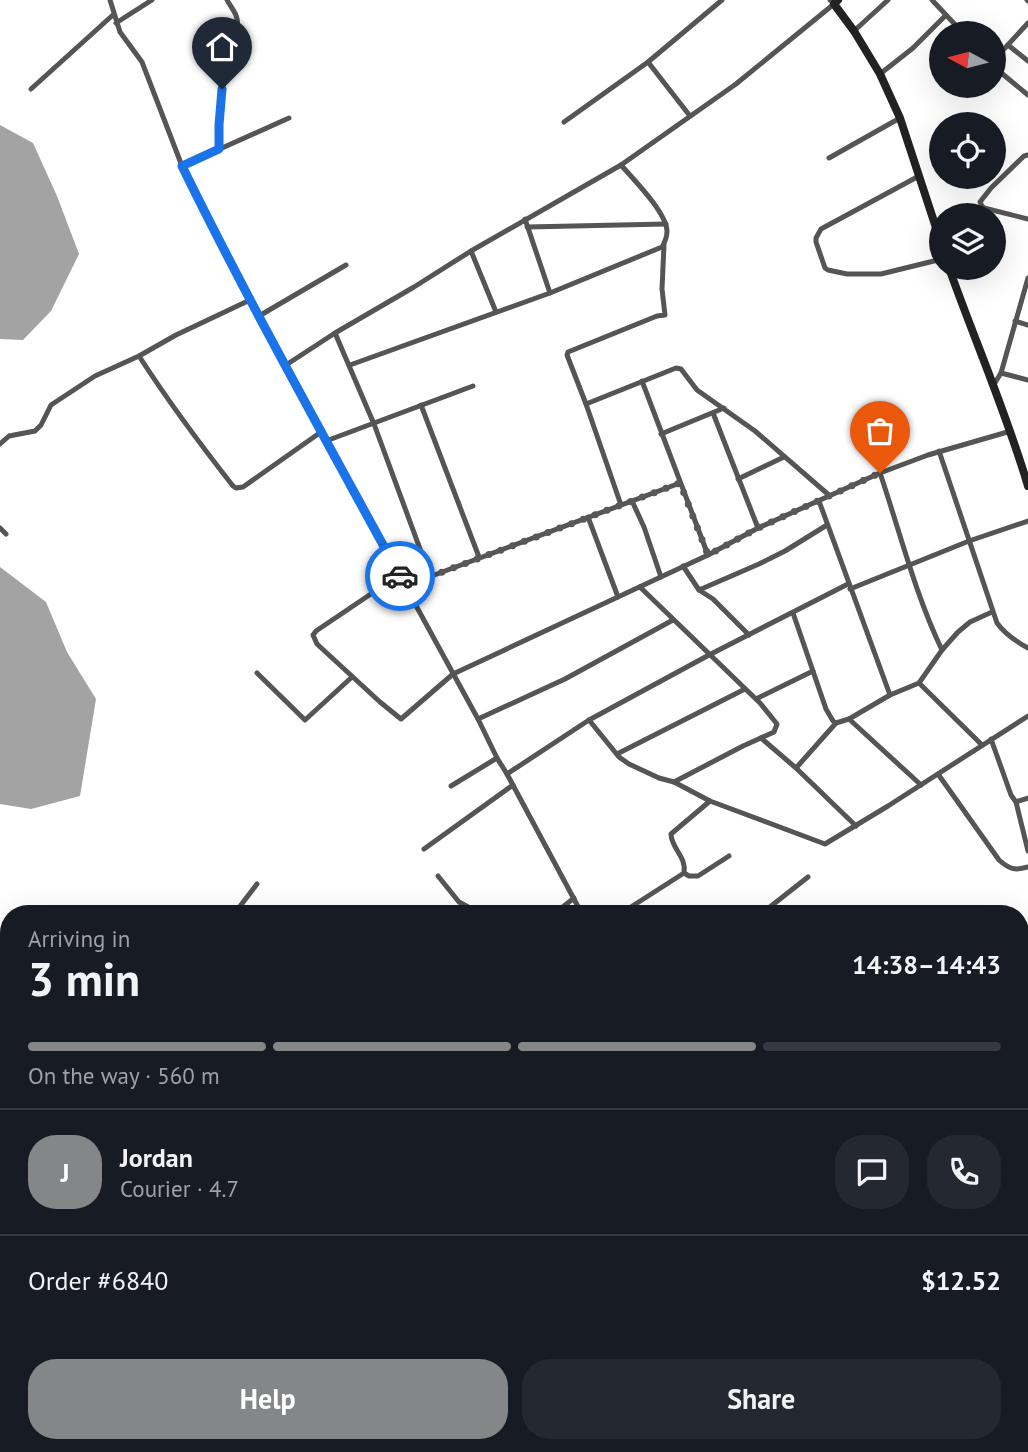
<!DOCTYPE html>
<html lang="en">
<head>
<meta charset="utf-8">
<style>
  :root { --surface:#171b24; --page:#242831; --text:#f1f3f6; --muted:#9ea1a6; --line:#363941; --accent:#858687 }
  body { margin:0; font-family:"PT Sans",sans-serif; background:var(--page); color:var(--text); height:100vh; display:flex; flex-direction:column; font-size:26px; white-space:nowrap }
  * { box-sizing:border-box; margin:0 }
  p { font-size:23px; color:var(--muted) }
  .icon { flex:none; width:38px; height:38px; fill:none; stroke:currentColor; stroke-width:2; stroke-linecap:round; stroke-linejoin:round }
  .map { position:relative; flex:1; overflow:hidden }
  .side { position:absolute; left:0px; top:905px; width:1029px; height:548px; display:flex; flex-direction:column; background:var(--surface); border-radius:28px 28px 0 0; box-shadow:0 7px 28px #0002 }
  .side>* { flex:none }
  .needle { width:46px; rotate:277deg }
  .controls { position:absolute; left:929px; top:21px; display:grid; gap:14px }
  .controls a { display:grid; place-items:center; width:77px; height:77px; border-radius:50%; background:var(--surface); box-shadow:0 7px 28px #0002; font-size:35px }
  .pin { position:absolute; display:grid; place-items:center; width:60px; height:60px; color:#fff; margin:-72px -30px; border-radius:50% 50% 50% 0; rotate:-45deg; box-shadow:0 0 7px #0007 }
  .pin .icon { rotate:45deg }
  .courier { position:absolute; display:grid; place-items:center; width:70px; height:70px; margin:-35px; border:5px solid #1a73e8; border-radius:50%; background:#fff; color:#222; box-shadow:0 2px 9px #0007 }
  .headline em { font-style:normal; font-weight:800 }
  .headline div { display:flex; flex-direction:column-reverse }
  .headline { display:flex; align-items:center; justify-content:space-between; height:119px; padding:0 28px }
  h1 { font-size:46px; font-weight:800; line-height:52px }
  .bar { display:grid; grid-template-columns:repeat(4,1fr); gap:10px 7px; align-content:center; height:84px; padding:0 28px }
  .bar i { height:9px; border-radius:5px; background:var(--line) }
  .bar .selected { background:var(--accent) }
  .bar p { grid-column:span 4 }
  .line { display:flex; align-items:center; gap:18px; padding:0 28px; border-top:2px solid var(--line) }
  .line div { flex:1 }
  .round { display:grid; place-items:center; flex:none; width:74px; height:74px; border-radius:28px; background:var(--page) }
  .cta { display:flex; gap:14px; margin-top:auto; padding:14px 28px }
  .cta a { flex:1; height:80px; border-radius:28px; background:var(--accent); color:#fff; font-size:28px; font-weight:800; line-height:80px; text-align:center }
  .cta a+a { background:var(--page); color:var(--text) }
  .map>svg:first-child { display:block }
  .water { fill:#a3a3a3 }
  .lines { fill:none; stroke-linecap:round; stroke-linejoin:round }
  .street { stroke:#555; stroke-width:5 }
  .secondary { stroke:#222; stroke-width:8 }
  .primary { stroke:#000; stroke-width:9 }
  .done { stroke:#595959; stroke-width:7; stroke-dasharray:0 12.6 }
  .route { stroke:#1a73e8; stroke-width:9 }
</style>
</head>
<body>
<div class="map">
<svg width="1028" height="1452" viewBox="0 0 1028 1452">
  <rect width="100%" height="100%" fill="#fff"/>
  <g class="water">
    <polygon points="0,125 33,143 57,196 79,254 51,311 23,340 0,339"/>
    <polygon points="0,567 46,602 67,652 96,699 80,796 31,809 0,804"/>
  </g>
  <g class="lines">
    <g class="street">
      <polyline points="110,0 120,32 142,62 182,166 214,232 326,441 478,719 497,758 507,774 582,914"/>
      <polyline points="932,0 963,33"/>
      <polyline points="1027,0 1028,1"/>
      <polyline points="116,23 152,0"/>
      <polyline points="854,31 888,0"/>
      <polyline points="1008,45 1028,61"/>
      <polyline points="994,60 1028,23"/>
      <polyline points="648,62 690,116"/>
      <polyline points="994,67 1028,95"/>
      <polyline points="880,74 913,48 946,15"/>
      <polyline points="31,89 114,14"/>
      <polyline points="564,122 648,62 722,0"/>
      <path d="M 219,149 C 219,117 221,87 228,56 C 231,45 240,30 237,19 C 236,12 230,6 227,0"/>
      <polyline points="1028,155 1024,156 991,188 980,202 982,206 984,208 1028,219"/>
      <polyline points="829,158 900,118"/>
      <polyline points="182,166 289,118"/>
      <polyline points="919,176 821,229 816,238 816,242 825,268 828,270 847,274 881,274 942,259"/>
      <polyline points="525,219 550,293"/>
      <polyline points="527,227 666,224"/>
      <polyline points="471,251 496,312"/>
      <polyline points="259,316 346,265"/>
      <polyline points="1015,321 1028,325"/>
      <polyline points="335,333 374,424 430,576"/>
      <path d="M 139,356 C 168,401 200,444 233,486 L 236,488 L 243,487 L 321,432"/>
      <polyline points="286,365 335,333 414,287 471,251 621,165 736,84 834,4 830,0"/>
      <path d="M 350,365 L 550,293 L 662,247 C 665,242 667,237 667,231 C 666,212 634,180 621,165"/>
      <polyline points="1001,373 1028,380"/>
      <polyline points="642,381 708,555"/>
      <polyline points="993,386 1001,373 1028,278"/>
      <polyline points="586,404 676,368 681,369 697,390 755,431 830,496"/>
      <polyline points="421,405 479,557"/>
      <polyline points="713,413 758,528"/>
      <polyline points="661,434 724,408"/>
      <polyline points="326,441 473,386"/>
      <polyline points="0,444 9,436 35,431 41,425 51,405 95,376 139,356 176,335 250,300"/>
      <path d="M 939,451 L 997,623 C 1005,634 1015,641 1028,648"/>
      <path d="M 880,473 C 900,532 915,594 942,650"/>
      <polyline points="738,479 784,457"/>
      <polyline points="632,501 644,527 661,577"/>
      <polyline points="819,501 890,695"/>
      <polyline points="621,505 586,404 567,355 568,352 657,316 665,315 662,289 664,245"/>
      <polyline points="588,517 618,597"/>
      <polyline points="0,528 6,534"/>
      <polyline points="683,566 699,590 713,599 749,635"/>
      <polyline points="399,575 316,631 313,635 317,644 380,702 401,719 453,674 708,555 758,528 880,473 928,455 1011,431"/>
      <polyline points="405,586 680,483"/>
      <polyline points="640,587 760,703 777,724 774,732 743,746 674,782"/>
      <polyline points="850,589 969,541 1028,521"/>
      <polyline points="699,590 759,564 785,551 827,525"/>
      <polyline points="793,613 826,709 833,721 836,723"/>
      <polyline points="257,673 305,720 352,677"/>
      <polyline points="919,683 982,745"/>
      <polyline points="756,699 813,671"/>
      <polyline points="478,719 565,679 673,620"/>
      <polyline points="849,719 921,785"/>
      <polyline points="589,720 619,757 629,764 659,778 674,782 710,801 825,844 888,806 1028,716"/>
      <polyline points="761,738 796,768 856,826"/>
      <polyline points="991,739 1011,795 1016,802 1028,798"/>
      <polyline points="617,754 745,689"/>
      <polyline points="796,768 836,723 849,719 890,695 919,683 942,650 958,632 970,622 992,612"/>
      <polyline points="507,774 589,720 709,655 848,584"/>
      <path d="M 938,774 L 999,860 C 1009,869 1015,871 1028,867"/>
      <polyline points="451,786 497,758"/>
      <polyline points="1016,802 1028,851"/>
      <polyline points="424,849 513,785"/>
      <polyline points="684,873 689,876 698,876 729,856"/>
      <polyline points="438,876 459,902 481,914"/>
      <polyline points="234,914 257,884"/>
      <polyline points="554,914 574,898"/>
      <path d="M 620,914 L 684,873 C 687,857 671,848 671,834 L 710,801"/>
      <polyline points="761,914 808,877"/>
      <polyline points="1020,1073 1028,1069"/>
      <polyline points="1020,1088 1028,1111"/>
      <polyline points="1020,1172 1028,1170"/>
      <polyline points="0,1176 9,1167"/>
      <polyline points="0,1195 9,1205"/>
      <polyline points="1020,1248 1028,1268"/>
      <polyline points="1020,1311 1028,1309"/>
      <polyline points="1020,1364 1028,1361"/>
      <polyline points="0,1409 9,1410"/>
      <polyline points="1020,1412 1028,1410"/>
      <polyline points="100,1444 104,1452"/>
      <polyline points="157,1444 161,1452"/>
      <polyline points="206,1444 211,1452"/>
      <polyline points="263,1444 267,1452"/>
      <polyline points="425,1444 429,1452"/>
      <polyline points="544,1444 549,1452"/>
      <polyline points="597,1444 601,1452"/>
      <polyline points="656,1444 660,1452"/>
      <polyline points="760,1444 764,1452"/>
      <polyline points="934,1444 936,1452"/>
      <polyline points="30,1452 39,1447"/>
      <polyline points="367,1452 384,1444"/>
      <polyline points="493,1452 509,1444"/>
      <polyline points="678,1452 696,1444"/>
      <polyline points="796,1452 812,1444"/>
    </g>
    <g class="secondary">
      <polyline points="838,0 834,4 854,31 880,74 900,118 942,246"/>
      <path d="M 949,268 C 975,341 1006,412 1028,486"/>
      <polyline points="482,1444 486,1452"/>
    </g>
    <g class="primary">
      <polyline points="1020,979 1028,977"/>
      <polyline points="1020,992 1028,990"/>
      <polyline points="0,1365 9,1362"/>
      <polyline points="0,1384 9,1381"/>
      <polyline points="0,1391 9,1387"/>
    </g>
  </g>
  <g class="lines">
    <polyline class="done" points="400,576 405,586 680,483 708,555 758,528 880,473"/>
    <path class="route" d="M 222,89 L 219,125 L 219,149 L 182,166 C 250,305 326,440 400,576"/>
  </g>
</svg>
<div class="controls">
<a><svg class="needle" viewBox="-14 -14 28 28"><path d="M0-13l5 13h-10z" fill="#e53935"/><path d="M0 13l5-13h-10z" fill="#9ea1a6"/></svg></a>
<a><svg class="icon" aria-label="locate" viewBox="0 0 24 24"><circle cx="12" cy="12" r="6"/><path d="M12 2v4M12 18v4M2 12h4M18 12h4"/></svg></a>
<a><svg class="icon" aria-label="layers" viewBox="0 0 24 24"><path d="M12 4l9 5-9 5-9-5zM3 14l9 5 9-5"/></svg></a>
</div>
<div class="pin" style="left:880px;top:473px;background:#ea580c"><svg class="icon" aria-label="bag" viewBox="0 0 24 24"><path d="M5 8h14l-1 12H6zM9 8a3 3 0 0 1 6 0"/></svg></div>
<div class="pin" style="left:222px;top:89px;background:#1f2937"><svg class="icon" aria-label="home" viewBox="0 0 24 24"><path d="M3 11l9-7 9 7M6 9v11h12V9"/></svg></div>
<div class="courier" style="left:400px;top:576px"><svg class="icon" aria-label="car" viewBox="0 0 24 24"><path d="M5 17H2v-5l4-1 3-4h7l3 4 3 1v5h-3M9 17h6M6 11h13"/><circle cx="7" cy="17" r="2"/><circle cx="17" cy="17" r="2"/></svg></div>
<section class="side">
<div class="headline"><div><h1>3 min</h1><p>Arriving in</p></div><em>14:38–14:43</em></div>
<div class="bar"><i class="selected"></i><i class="selected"></i><i class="selected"></i><i></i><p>On the way · 560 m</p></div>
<div class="line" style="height:126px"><b class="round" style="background:var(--accent);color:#fff">J</b><div><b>Jordan</b><p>Courier · 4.7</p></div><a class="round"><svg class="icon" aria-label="chat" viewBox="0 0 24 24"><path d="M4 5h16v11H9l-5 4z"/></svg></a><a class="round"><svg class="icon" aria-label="phone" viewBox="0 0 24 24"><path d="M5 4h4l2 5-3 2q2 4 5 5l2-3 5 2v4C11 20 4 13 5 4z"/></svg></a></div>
<div class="line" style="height:91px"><div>Order #6840</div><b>$12.52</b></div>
<div class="cta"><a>Help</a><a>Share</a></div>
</section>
</div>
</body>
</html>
